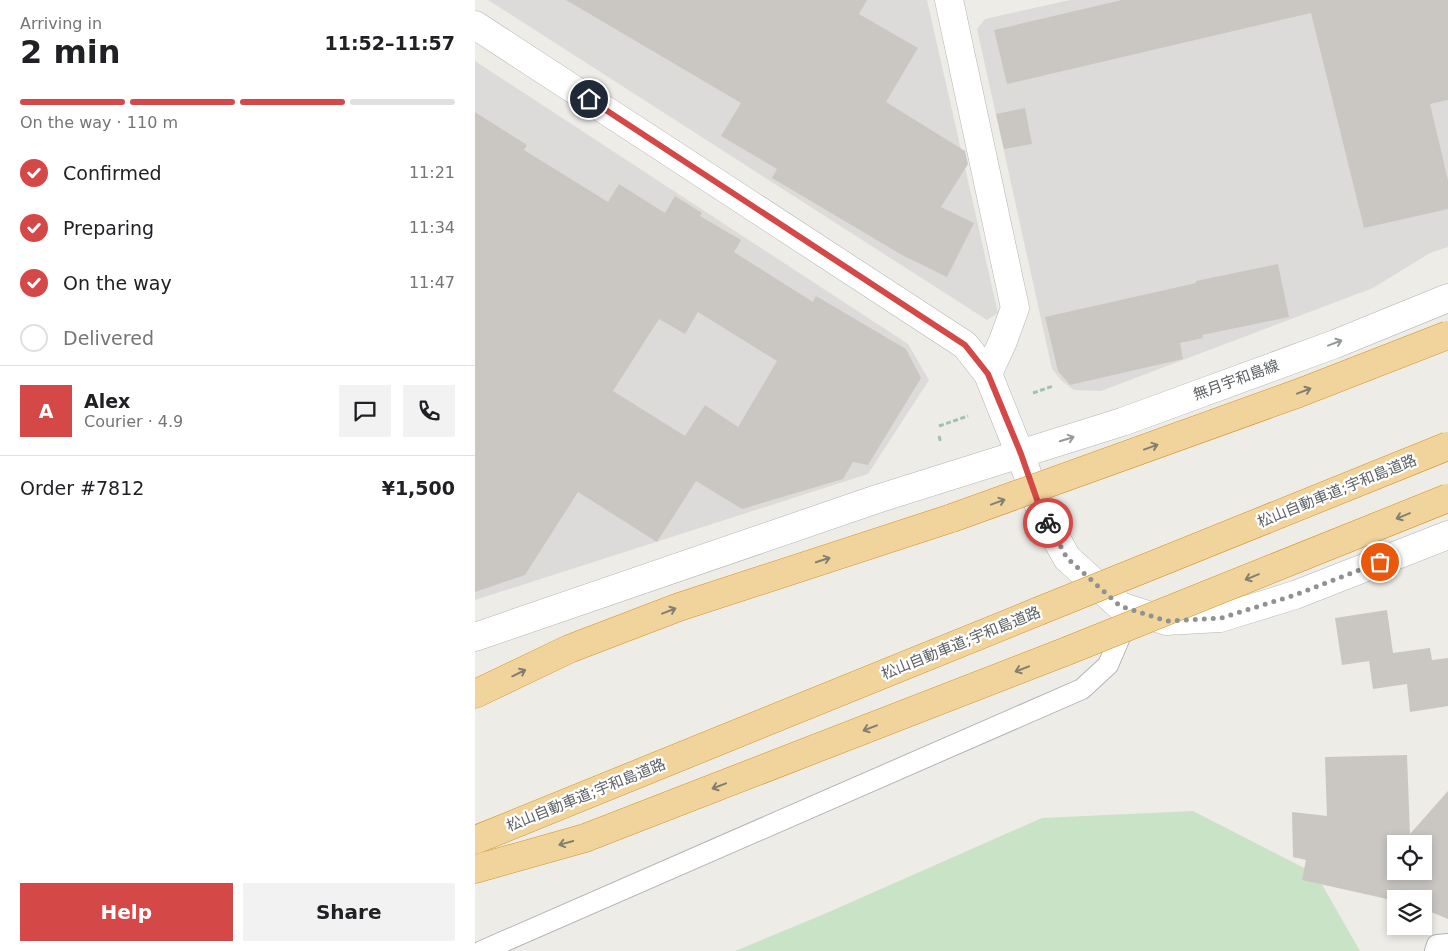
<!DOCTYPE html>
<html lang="en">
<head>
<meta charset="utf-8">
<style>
  :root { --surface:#fff; --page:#f2f2f2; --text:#202124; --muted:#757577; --line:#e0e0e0; --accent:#d44847 }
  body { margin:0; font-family:"DejaVu Sans","Noto Sans JP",sans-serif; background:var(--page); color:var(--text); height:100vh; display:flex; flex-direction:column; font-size:19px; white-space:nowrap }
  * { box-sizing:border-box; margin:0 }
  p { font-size:16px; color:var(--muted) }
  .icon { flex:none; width:28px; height:28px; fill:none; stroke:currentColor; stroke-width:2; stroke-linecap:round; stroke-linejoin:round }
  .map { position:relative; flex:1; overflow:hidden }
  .drawer { display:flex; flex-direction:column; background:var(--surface); width:475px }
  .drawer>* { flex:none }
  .tools { position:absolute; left:912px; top:835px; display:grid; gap:10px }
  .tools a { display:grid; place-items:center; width:45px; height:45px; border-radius:0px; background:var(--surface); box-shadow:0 2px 8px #0003; font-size:25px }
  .pin { position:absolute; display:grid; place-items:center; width:42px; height:42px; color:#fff; margin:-21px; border:2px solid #fff; border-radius:50%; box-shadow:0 1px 5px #0007 }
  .courier { position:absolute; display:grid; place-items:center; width:50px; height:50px; margin:-25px; border:4px solid #d44847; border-radius:50%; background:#fff; color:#222; box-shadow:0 1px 6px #0007 }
  .overview em { font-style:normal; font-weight:800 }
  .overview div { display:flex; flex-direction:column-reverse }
  .overview { display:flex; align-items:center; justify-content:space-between; height:85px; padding:0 20px }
  h1 { font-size:32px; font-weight:800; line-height:38px }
  .bar { display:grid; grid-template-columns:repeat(4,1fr); gap:8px 5px; align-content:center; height:60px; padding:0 20px }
  .bar i { height:6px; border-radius:4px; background:var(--line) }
  .bar .on { background:var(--accent) }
  .bar p { grid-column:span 4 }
  .line { display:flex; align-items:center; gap:12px; padding:0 20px; border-top:1px solid var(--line) }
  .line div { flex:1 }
  .round { display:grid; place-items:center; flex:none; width:52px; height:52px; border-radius:0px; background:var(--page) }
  ol { padding:0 20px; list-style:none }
  li { display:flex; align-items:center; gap:15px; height:55px }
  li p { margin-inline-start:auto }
  li .icon { padding:5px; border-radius:50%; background:var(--accent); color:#fff; stroke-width:4 }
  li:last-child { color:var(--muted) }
  li i { width:28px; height:28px; border:2px solid var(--line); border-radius:50% }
  .primary-button { display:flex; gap:10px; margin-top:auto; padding:10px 20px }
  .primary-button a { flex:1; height:58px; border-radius:0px; background:var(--accent); color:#fff; font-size:20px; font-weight:800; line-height:58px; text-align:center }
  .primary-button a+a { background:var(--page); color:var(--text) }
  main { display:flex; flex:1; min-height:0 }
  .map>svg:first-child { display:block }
  .industrial { fill:#dddbd9 }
  .green { fill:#c9e3c7 }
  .building { fill:#cac7c3; fill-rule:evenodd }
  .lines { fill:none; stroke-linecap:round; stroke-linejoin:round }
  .service-casing { stroke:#b2b4b7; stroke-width:22 }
  .minor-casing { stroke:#b2b4b7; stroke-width:29 }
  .secondary-casing { stroke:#b1b4b7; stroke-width:29 }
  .motorway-casing { stroke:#d8901d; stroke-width:29 }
  .path { stroke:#a0c3a8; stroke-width:3; stroke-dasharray:5 2.5; stroke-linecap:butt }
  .service { stroke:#fff; stroke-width:20 }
  .minor { stroke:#fff; stroke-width:28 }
  .secondary { stroke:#fff; stroke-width:28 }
  .motorway { stroke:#f0d49c; stroke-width:28 }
  .motorway-bridge-casing { stroke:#d8901d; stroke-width:29; stroke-linecap:butt }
  .motorway-bridge { stroke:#f0d49c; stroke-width:28 }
  .oneway { stroke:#96999b }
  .oneway2 { stroke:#827e73 }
  .done { stroke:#909292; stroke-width:5; stroke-dasharray:0 9 }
  .route { stroke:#d44847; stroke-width:6 }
  .labels { text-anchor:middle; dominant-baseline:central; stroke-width:4.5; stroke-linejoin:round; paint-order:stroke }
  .street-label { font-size:15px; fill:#5e6265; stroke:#fff }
</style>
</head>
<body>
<main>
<section class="drawer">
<div class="overview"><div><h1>2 min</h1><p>Arriving in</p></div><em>11:52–11:57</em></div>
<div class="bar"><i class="on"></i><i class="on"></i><i class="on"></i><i></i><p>On the way · 110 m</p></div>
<ol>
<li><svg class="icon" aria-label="check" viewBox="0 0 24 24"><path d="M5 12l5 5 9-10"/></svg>Confirmed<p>11:21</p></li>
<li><svg class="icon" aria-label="check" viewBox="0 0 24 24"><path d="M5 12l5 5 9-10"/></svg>Preparing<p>11:34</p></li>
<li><svg class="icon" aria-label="check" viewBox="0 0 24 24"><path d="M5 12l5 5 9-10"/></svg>On the way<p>11:47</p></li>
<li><i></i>Delivered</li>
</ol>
<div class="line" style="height:90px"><b class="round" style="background:var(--accent);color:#fff">A</b><div><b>Alex</b><p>Courier · 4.9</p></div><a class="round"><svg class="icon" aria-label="chat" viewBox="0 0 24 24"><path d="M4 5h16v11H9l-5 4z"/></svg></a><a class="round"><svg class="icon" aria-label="phone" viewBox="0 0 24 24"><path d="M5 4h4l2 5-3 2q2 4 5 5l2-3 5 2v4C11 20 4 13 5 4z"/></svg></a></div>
<div class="line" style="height:65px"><div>Order #7812</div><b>¥1,500</b></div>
<div class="primary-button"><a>Help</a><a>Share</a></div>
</section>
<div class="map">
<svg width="973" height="951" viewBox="0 0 973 951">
  <rect width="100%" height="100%" fill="#eeece7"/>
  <g class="industrial">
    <polygon points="13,0 452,0 523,313 512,320"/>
    <polygon points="595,0 973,0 973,247 955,253 898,288 626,391 599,390 587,381 577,369 502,29 510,19"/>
    <polygon points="0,61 433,344 454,380 393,474 0,600"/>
  </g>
  <polygon class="green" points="718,811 841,874 885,951 260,951 347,915 567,818"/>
  <g class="building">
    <polygon points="91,0 392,0 384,14 443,48 411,102 490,151 493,164 466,207 499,223 472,277 427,255 297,178 302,169 246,136 266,103"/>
    <polygon points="647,0 973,0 973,100 955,104 973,180 973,209 889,228 836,13 532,84 519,30"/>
    <polygon points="550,108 557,144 529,149 521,114"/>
    <path d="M 0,112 L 52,145 L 49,150 L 133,202 L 144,184 L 190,213 L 200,196 L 227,213 L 225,216 L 266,240 L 259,252 L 338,302 L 341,296 L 431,349 L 446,378 L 393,465 L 378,462 L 368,479 L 267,509 L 221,481 L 182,542 L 103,492 L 50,575 L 0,592 ZM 223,312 L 302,361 L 263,427 L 230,405 L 210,436 L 138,391 L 184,319 L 210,334 Z"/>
    <polygon points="803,264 814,317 727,335 728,338 705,343 708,359 595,385 583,371 570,317 721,283 721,281"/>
    <polygon points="912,610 918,653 955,648 957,660 973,658 973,706 935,712 932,684 898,689 894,661 867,665 860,618"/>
    <path d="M 932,755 L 935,834 L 973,791 L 973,919 L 949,909 L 949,899 L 926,899 L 921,897 L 921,901 L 827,880 L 831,860 L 818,857 L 817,812 L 852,816 L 850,757 ZM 921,844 L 949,844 L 949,871 L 921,871 Z"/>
  </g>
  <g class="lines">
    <g class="service-casing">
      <g id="service">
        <polyline points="7,951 607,689 633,665 652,621"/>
        <polyline points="960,951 962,945 973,944"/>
      </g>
    </g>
    <g class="minor-casing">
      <g id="minor">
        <polyline points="474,0 540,308 528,341 513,374"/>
        <polyline points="0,637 405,498 545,454"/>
      </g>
    </g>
    <g class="secondary-casing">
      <g id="secondary">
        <polyline points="0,25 490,345 513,374 545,454 566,511 592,558 645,606 691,621 745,618 820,595 973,535"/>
        <polyline points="545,454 647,422 860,344 973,298"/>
      </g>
    </g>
    <g class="motorway-casing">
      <g id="motorway">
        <polyline points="0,694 94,649 204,607 477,518"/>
        <polyline points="0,840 564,611"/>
        <polyline points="0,869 110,838 592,651"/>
      </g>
    </g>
    <g class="path">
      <polyline points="558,393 578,386"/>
      <polyline points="464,426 493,416"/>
      <polyline points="464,436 466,443"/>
    </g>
    <use href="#service" class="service"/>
    <use href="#minor" class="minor"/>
    <use href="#secondary" class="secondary"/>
    <use href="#motorway" class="motorway"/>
    <g class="motorway-bridge-casing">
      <g id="motorway-bridge">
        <polyline points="477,518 824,393 973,335"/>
        <polyline points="564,611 973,446"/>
        <polyline points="592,651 973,498"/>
      </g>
    </g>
    <use href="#motorway-bridge" class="motorway-bridge"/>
  </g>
  <defs><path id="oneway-shaft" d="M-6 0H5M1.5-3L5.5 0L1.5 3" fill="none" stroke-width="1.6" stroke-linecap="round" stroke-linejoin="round" transform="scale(1.25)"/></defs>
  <g class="oneway">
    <use href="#oneway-shaft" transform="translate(860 343) rotate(-21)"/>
    <use href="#oneway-shaft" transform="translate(592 439) rotate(-17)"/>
  </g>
  <g class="oneway2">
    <use href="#oneway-shaft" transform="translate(829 391) rotate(-21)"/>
    <use href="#oneway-shaft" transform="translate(676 447) rotate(-20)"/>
    <use href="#oneway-shaft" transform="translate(523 502) rotate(-20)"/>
    <use href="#oneway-shaft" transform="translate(928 516) rotate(158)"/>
    <use href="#oneway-shaft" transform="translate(348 560) rotate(-18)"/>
    <use href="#oneway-shaft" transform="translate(777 577) rotate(158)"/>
    <use href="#oneway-shaft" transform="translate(194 611) rotate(-21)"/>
    <use href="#oneway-shaft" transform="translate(547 669) rotate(159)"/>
    <use href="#oneway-shaft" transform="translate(44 673) rotate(-26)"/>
    <use href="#oneway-shaft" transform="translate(395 728) rotate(159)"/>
    <use href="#oneway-shaft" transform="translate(244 786) rotate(159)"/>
    <use href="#oneway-shaft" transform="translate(91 843) rotate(165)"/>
  </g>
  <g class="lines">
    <polyline class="done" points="573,523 592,558 645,606 692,621 746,618 820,595 905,562"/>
    <polyline class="route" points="114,99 490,345 513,374 546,454 566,511 573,523"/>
  </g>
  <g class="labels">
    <g class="street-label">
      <text transform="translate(761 380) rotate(-20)">無月宇和島線</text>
      <text transform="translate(862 491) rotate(-22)">松山自動車道;宇和島道路</text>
      <text transform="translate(486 643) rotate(-22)">松山自動車道;宇和島道路</text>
      <text transform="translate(111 795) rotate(-22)">松山自動車道;宇和島道路</text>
    </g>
  </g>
</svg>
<div class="tools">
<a><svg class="icon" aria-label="locate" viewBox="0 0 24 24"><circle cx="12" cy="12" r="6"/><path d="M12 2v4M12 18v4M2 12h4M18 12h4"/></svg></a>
<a><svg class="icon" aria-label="layers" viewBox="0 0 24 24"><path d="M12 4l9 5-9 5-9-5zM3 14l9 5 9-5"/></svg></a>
</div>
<div class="pin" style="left:905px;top:562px;background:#ea580c"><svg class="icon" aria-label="bag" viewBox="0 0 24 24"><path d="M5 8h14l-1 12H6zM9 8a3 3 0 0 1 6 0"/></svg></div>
<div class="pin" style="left:114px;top:99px;background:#1f2937"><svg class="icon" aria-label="home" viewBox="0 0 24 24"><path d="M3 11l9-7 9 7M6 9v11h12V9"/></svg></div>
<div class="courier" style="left:573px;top:523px"><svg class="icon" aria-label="bike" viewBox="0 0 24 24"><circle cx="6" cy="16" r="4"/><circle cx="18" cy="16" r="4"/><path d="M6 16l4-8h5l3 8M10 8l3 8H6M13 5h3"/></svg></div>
</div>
</main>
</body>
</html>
